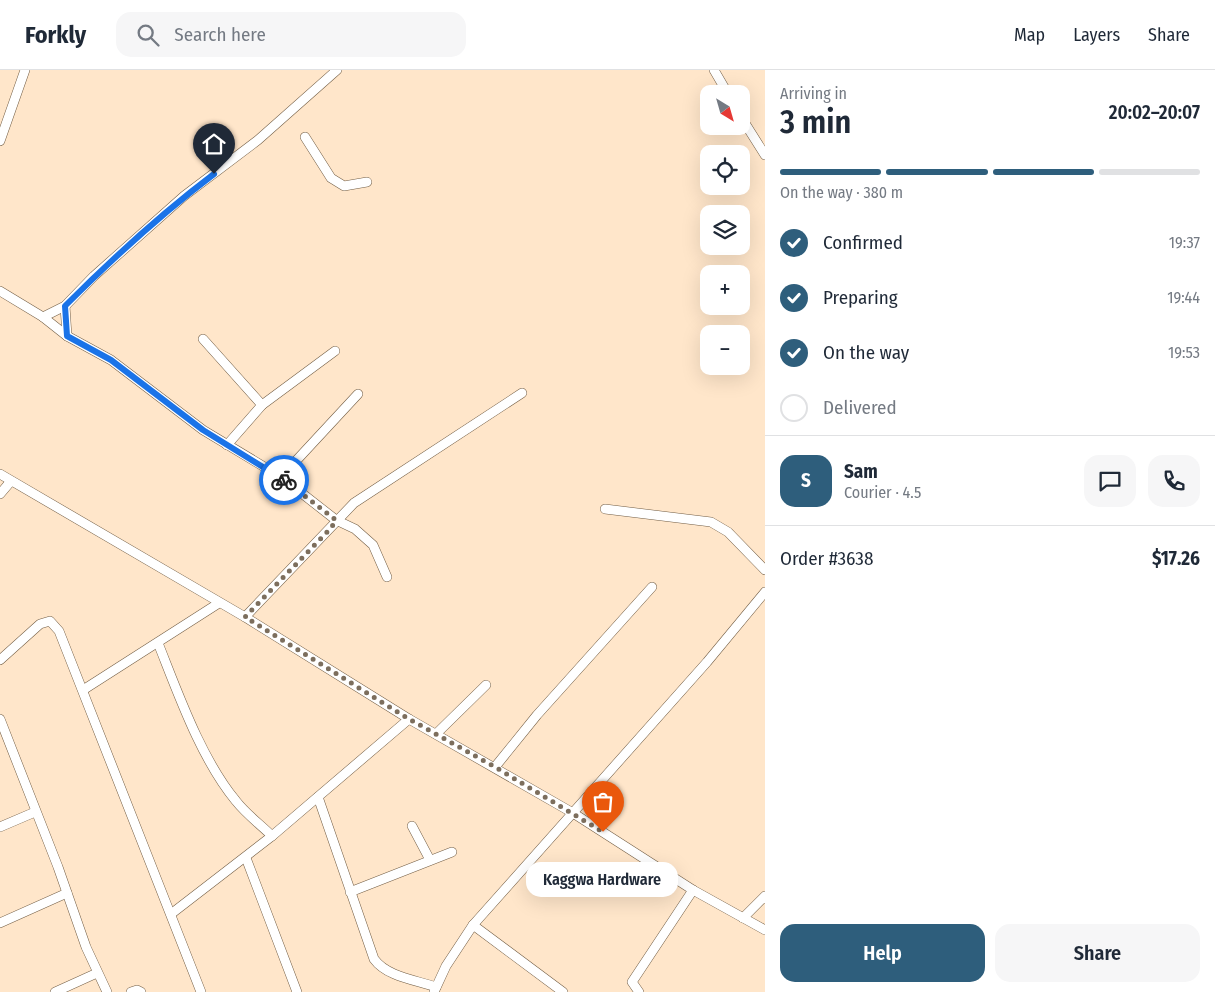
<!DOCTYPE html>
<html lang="en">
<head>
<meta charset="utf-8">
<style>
  :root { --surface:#fff; --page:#f6f6f7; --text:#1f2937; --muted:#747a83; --line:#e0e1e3; --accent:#2e5e7c }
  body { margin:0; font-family:"Fira Sans Condensed",sans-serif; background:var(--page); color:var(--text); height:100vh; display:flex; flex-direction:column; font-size:19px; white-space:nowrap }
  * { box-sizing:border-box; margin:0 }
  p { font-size:16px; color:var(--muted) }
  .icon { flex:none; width:28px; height:28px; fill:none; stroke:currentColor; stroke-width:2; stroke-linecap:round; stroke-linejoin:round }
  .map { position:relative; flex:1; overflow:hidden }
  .side { display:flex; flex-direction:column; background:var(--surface); width:450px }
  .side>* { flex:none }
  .needle { width:32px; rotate:143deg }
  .buttons { position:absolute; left:700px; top:15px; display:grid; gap:10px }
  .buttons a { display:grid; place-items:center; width:50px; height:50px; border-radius:10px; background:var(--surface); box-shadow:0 5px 20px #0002; font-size:25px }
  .pin { position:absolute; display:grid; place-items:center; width:42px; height:42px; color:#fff; margin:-51px -21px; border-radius:50% 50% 50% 0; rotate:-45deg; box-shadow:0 0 5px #0007 }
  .pin .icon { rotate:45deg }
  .courier { position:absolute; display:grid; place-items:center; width:50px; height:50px; margin:-25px; border:4px solid #1a73e8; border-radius:50%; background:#fff; color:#222; box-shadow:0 1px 6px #0007 }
  .bubble { position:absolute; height:35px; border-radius:15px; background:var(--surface); box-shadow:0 5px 20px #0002; font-size:16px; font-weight:600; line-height:35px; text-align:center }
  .headline em { font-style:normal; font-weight:600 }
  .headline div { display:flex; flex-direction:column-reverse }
  .headline { display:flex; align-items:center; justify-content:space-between; height:85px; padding:0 15px }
  h1 { font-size:32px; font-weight:600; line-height:38px }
  .bar { display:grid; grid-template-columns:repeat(4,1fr); gap:8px 5px; align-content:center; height:60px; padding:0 15px }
  .bar i { height:6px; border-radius:4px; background:var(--line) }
  .bar .on { background:var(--accent) }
  .bar p { grid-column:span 4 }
  .line { display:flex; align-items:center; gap:12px; padding:0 15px; border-top:1px solid var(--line) }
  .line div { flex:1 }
  .round { display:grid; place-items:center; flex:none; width:52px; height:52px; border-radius:15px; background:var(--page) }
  ol { padding:0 15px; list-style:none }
  li { display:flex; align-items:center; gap:15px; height:55px }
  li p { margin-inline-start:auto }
  li .icon { padding:5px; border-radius:50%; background:var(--accent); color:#fff; stroke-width:4 }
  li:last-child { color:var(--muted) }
  li i { width:28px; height:28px; border:2px solid var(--line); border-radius:50% }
  .button { display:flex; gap:10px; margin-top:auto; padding:10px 15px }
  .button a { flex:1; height:58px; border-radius:15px; background:var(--accent); color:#fff; font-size:20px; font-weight:600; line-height:58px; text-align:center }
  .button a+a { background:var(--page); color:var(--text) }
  header { display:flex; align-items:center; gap:30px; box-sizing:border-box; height:70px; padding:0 25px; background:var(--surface); border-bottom:1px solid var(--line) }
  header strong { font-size:24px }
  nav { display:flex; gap:28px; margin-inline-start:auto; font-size:18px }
  .search { width:350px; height:45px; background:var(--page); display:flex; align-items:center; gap:12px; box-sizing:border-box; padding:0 18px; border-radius:15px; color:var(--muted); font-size:19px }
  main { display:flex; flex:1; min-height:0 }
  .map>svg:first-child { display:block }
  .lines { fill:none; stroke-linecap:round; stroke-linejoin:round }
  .minor-casing { stroke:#735e45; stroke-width:10 }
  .minor { stroke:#fff; stroke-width:9 }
  .done { stroke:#7c6e5d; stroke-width:5; stroke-dasharray:0 9 }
  .route { stroke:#1a73e8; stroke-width:6 }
</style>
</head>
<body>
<header>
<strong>Forkly</strong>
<div class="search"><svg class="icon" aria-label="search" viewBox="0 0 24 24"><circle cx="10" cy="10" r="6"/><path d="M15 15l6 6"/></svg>Search here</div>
<nav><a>Map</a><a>Layers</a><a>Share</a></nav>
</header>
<main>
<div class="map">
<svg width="765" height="922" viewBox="0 0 765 922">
  <rect width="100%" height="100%" fill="#ffe6ca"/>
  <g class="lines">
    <g class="minor-casing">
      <g id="minor">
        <polyline points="714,0 728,24"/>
        <polyline points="741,47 765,85"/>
        <polyline points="305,67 331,108 344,116 367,112"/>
        <polyline points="0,71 25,0"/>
        <polyline points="0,221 43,247 67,266 111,290 203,360 281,407 336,450 355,459 373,475 387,507"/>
        <polyline points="65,236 67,266"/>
        <polyline points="43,247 65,236 94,206 184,126 258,70 337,0"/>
        <polyline points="203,269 262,335"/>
        <polyline points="227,375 262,335 335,281"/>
        <polyline points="0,404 245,547 409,649 573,743 693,820 765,860"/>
        <polyline points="281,407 358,324"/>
        <polyline points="0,424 11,411"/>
        <polyline points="605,439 711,452 728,462 765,500"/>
        <polyline points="245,547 354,433 522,323"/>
        <path d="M 158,573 C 178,623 201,689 236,731 C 246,744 261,755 272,766"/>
        <polyline points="0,590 40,554 50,551 59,561 201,922"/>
        <polyline points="83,620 219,533"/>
        <polyline points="0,649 58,797 86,877 107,922"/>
        <polyline points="436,664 486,615"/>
        <polyline points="495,697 537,645 652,517"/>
        <path d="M 318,727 L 374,889 C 387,907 416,910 436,917"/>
        <polyline points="412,756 430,790"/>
        <polyline points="0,757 35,742"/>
        <polyline points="246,788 297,922"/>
        <polyline points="350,822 452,782"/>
        <polyline points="171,844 272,766 409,649"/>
        <polyline points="743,848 765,826"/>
        <polyline points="0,853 67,823"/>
        <polyline points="473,855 563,922"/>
        <polyline points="55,922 97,903"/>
        <polyline points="131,922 137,920 141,922"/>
        <polyline points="434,922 446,896 473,855 707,592 765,522"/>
        <polyline points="639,922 632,912 693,820"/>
      </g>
    </g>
    <use href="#minor" class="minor"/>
  </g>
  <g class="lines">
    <polyline class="done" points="284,410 336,450 331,458 245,547 409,649 495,697 603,762"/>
    <path class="route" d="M 214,104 C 161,144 112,189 65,236 L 67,266 L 111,290 L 203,360 L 284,410"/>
  </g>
</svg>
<div class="buttons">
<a><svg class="needle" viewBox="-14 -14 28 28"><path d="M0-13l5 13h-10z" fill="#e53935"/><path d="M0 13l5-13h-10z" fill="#747a83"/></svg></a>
<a><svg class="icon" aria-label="locate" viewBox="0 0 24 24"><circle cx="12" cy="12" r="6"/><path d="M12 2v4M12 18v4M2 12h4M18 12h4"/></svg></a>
<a><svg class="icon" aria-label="layers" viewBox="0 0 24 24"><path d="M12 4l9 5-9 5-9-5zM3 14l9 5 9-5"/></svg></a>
<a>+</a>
<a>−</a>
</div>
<div class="pin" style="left:603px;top:762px;background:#ea580c"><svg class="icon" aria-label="bag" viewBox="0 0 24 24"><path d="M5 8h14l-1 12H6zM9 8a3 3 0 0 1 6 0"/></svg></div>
<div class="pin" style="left:214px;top:104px;background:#1f2937"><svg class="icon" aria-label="home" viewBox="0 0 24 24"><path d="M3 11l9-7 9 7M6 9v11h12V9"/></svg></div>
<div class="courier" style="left:284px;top:410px"><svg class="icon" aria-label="bike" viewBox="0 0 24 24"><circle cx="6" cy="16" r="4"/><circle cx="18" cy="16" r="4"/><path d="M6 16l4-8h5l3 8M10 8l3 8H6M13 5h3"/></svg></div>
<div class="bubble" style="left:526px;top:792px;width:152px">Kaggwa Hardware</div>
</div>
<section class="side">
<div class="headline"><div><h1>3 min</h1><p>Arriving in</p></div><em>20:02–20:07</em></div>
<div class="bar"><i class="on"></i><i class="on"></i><i class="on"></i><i></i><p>On the way · 380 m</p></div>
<ol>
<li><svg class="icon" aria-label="check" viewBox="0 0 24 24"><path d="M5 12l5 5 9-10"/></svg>Confirmed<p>19:37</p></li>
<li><svg class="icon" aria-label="check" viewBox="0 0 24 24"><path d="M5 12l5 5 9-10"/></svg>Preparing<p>19:44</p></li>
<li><svg class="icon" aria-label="check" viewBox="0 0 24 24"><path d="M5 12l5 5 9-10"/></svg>On the way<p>19:53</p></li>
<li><i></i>Delivered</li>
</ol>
<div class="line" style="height:90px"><b class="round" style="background:var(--accent);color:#fff">S</b><div><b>Sam</b><p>Courier · 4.5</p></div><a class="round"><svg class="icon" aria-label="chat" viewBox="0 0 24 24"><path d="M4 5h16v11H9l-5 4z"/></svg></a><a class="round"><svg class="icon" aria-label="phone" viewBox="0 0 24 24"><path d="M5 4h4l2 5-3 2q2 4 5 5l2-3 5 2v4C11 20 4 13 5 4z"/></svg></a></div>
<div class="line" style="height:65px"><div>Order #3638</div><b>$17.26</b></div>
<div class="button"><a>Help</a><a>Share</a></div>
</section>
</main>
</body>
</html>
